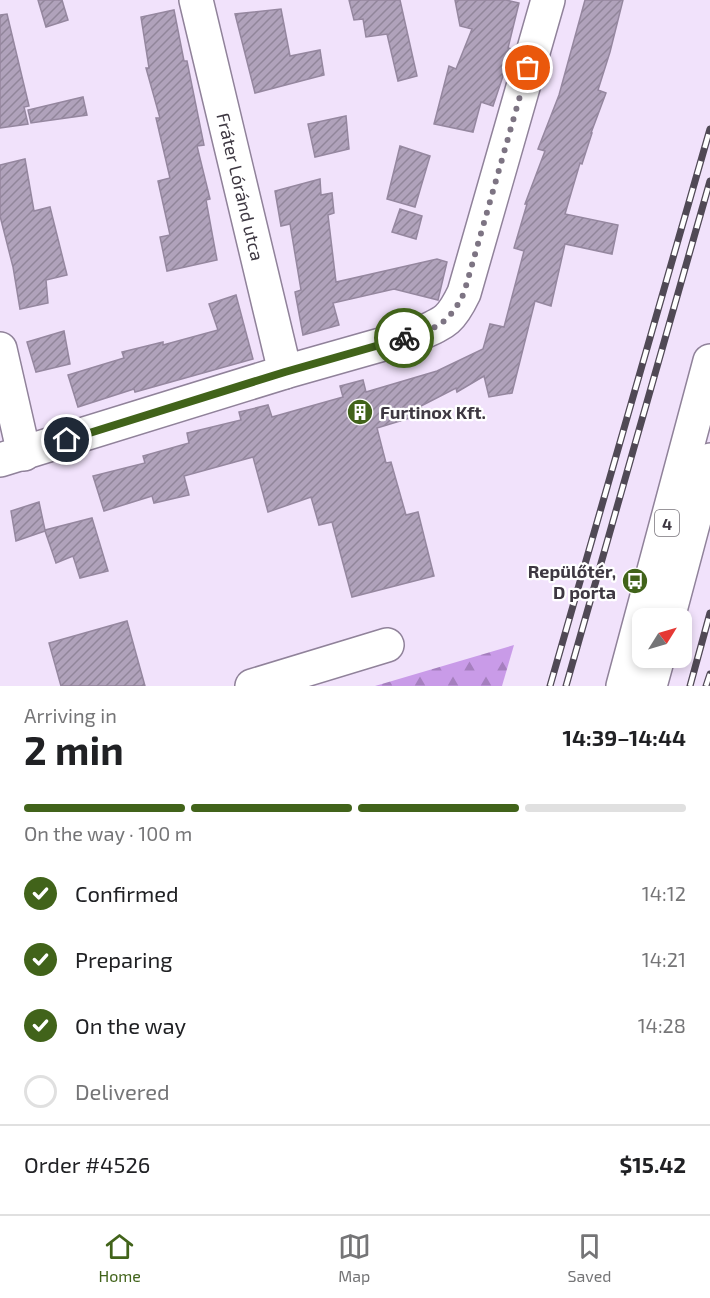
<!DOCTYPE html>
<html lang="en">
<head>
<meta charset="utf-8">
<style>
  :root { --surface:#fff; --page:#f2f2f2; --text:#202124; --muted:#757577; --line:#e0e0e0; --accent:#41631a }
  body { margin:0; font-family:"Exo 2",sans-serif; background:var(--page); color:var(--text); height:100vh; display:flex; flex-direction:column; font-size:22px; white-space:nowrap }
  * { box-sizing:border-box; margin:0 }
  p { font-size:20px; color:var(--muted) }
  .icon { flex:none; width:33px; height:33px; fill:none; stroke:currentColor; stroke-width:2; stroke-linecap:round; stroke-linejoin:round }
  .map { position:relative; height:686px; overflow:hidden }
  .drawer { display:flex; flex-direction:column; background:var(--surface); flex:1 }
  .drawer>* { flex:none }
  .needle { width:39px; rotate:53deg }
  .buttons { position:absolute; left:632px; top:608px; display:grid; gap:12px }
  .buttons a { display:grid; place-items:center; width:60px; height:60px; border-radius:12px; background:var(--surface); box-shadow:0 3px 9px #0003; font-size:30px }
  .pin { position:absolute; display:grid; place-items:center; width:51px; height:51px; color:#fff; margin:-26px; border:3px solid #fff; border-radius:50%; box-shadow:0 2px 6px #0007 }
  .courier { position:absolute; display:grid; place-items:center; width:60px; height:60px; margin:-30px; border:4px solid #41631a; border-radius:50%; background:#fff; color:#222; box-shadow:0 2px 8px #0007 }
  .overview em { font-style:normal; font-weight:700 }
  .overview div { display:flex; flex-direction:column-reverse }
  .overview { display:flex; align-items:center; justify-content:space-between; height:102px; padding:0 24px }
  h1 { font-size:39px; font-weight:700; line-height:45px }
  .bar { display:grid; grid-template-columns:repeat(4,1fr); gap:9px 6px; align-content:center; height:72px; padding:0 24px }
  .bar i { height:8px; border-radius:4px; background:var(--line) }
  .bar .on { background:var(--accent) }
  .bar p { grid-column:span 4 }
  .line { display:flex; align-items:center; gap:15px; padding:0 24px; border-top:2px solid var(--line) }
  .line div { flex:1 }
  ol { padding:0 24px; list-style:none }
  li { display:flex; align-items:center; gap:18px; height:66px }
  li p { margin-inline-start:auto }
  li .icon { padding:6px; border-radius:50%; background:var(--accent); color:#fff; stroke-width:4 }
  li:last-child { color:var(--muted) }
  li i { width:33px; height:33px; border:3px solid var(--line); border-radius:50% }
  .menu { display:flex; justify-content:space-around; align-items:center; height:84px; border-top:2px solid var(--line); background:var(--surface); font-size:16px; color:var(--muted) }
  .menu a { display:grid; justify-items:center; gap:3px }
  .menu .on { color:var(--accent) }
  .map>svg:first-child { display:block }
  .forest { fill:url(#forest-firs) }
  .building { fill:url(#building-hatch); stroke:#95879f; stroke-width:1.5 }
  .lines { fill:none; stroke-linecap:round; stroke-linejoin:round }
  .minor-casing { stroke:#90829a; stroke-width:36 }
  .major-casing { stroke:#90829a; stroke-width:36 }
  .minor { stroke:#fff; stroke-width:33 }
  .major { stroke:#fff; stroke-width:33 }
  .rail-casing { stroke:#504955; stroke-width:7 }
  .rail { stroke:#fff; stroke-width:4.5; stroke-dasharray:14; stroke-linecap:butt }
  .done { stroke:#7d7483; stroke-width:6; stroke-dasharray:0 10.8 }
  .route { stroke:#41631a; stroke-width:8 }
  .labels { text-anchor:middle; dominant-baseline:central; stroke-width:4.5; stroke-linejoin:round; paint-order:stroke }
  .shield { fill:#fff; stroke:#78747b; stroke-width:1.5 }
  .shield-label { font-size:16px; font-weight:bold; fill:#3e3842 }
  .street-label { font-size:18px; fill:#3e3842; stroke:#fff }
  .poi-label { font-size:18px; font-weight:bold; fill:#3e3842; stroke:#fff; text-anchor:start }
</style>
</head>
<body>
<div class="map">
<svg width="710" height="686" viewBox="0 0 710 686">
  <defs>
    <pattern id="forest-firs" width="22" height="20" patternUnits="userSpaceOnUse" patternTransform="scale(1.5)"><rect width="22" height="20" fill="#c99be8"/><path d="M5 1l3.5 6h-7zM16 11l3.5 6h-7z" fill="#a57fbe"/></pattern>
    <pattern id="building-hatch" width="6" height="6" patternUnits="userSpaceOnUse" patternTransform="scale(1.5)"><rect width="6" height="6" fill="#b0a2bb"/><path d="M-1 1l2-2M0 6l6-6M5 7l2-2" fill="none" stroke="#91859a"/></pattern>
  </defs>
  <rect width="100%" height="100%" fill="#f1e2fb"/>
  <polygon class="forest" points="514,645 502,686 375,686"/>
  <g class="building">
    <polygon points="38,0 62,0 68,20 46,27"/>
    <polygon points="349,0 400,0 417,76 398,81 387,34 366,37 363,19 354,20"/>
    <polygon points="455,0 506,0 519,3 508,48 512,49 493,106 481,102 473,132 434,124 449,66 456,69 472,29 460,26"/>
    <polygon points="585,0 623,0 610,52 598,90 606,93 591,133 592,133 582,164 580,163 565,214 618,225 612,254 565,244 551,306 535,301 512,393 489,397 484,376 457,392 456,388 421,406 423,414 377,428 386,463 391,462 406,515 418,512 434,576 352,597 332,522 319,525 311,497 268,512 253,457 184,476 189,495 154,503 152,496 104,511 93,476 145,463 143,456 189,443 187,433 241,420 239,412 268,405 272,417 343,397 340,386 363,380 366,392 437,371 483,349 490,324 504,327 524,251 514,248 527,204 525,204 545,151 538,149 559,95"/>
    <polygon points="281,9 290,56 320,50 324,75 255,93 235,14"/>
    <polygon points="174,10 184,61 187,61 204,145 197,146 210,199 206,200 217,260 167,271 160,237 170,235 158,181 170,178 156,118 160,118 146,68 149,68 141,17"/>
    <polygon points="7,14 29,106 24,107 28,124 0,128 0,15"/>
    <polygon points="83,97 87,115 31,123 28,110"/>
    <polygon points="346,116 349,149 315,157 308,124"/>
    <polygon points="400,146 430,156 415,207 387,199"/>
    <polygon points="25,159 34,211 50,207 67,275 46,280 48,303 20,309 13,267 0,216 0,165"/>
    <polygon points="320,179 321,195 332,193 334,213 328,215 336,282 437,259 447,262 438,300 394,289 333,303 339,325 303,335 295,292 301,290 290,224 281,226 275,191"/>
    <polygon points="400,209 422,216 416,239 392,232"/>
    <polygon points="236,295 253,359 135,392 134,389 78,407 68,375 124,358 122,352 163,342 163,345 218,330 209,304"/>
    <polygon points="64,331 70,364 36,372 27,342"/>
    <polygon points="39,502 45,530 92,518 108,571 80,578 73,556 56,563 45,531 16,541 11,511"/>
    <polygon points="127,621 145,686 61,686 49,643"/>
  </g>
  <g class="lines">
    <g class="minor-casing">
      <g id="minor">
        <path id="s1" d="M 196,0 L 285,372"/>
        <polyline points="0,349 24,454"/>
        <path d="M 0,460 L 285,372 L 419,334 C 446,322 451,320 464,293 L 548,0"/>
        <polyline points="252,686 387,645"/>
      </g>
    </g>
    <g class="major-casing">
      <g id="major">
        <polyline points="668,618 710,460"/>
        <polyline points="623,686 710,361"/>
        <polyline points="650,686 658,657"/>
      </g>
    </g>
    <use href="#minor" class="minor"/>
    <use href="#major" class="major"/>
    <g class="rail-casing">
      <g id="rail">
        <polyline points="550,686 710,129"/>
        <polyline points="566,686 710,181"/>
        <polyline points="690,686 710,613"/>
        <polyline points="706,686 710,674"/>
      </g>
    </g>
    <use href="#rail" class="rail"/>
  </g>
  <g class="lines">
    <path class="done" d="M 404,338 C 436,329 449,324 464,293 L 528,68"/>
    <polyline class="route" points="67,440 285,372 404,338"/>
  </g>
  <defs>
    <g id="building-disc" transform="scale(1.35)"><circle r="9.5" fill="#41631a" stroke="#fff"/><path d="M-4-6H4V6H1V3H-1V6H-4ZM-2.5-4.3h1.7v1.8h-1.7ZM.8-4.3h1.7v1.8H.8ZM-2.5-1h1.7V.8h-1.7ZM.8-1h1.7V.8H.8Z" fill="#fff"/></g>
    <g id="bus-disc" transform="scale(1.35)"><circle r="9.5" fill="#41631a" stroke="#fff"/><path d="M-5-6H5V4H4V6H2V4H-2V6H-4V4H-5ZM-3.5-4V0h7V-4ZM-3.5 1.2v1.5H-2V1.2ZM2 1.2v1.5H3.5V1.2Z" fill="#fff"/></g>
  </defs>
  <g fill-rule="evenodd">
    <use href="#building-disc" x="360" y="412"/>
    <use href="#bus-disc" x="635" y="581"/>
  </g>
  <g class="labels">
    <rect class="shield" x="655" y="510" width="24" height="26" rx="4.5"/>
    <g class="shield-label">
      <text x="667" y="523">4</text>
    </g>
    <g class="street-label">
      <text stroke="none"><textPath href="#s1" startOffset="192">Fráter Lóránd utca</textPath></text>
    </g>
    <g class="poi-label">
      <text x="380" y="412">Furtinox Kft.</text>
      <text x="616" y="571" text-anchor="end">Repülőtér,<tspan x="616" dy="21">D porta</tspan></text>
    </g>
  </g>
</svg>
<div class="buttons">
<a><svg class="needle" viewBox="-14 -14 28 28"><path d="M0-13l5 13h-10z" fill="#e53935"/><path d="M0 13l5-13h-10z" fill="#757577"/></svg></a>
</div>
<div class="pin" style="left:528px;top:68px;background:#ea580c"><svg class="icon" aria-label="bag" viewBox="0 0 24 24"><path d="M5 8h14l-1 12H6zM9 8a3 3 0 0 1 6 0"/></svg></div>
<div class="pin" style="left:67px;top:440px;background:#1f2937"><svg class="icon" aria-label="home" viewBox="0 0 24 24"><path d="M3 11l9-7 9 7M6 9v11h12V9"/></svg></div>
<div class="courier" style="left:404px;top:338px"><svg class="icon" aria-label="bike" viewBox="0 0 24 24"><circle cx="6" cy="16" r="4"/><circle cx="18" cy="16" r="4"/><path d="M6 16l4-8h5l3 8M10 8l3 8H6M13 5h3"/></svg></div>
</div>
<section class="drawer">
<div class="overview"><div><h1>2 min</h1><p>Arriving in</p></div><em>14:39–14:44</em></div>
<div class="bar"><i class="on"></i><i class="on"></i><i class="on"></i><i></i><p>On the way · 100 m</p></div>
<ol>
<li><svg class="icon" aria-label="check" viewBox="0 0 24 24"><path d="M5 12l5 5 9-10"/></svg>Confirmed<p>14:12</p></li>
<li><svg class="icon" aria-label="check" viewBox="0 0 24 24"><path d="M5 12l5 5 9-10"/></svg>Preparing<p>14:21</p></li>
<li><svg class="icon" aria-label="check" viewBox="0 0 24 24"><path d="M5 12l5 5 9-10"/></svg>On the way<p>14:28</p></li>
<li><i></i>Delivered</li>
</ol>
<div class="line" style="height:78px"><div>Order #4526</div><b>$15.42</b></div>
</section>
<nav class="menu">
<a class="on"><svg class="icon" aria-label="home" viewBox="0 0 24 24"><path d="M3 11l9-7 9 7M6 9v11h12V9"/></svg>Home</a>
<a><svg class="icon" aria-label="map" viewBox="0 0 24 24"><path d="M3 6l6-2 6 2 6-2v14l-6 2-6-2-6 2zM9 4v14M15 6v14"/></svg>Map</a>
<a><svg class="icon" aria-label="saved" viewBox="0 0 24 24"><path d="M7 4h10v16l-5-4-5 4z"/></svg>Saved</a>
</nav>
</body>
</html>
